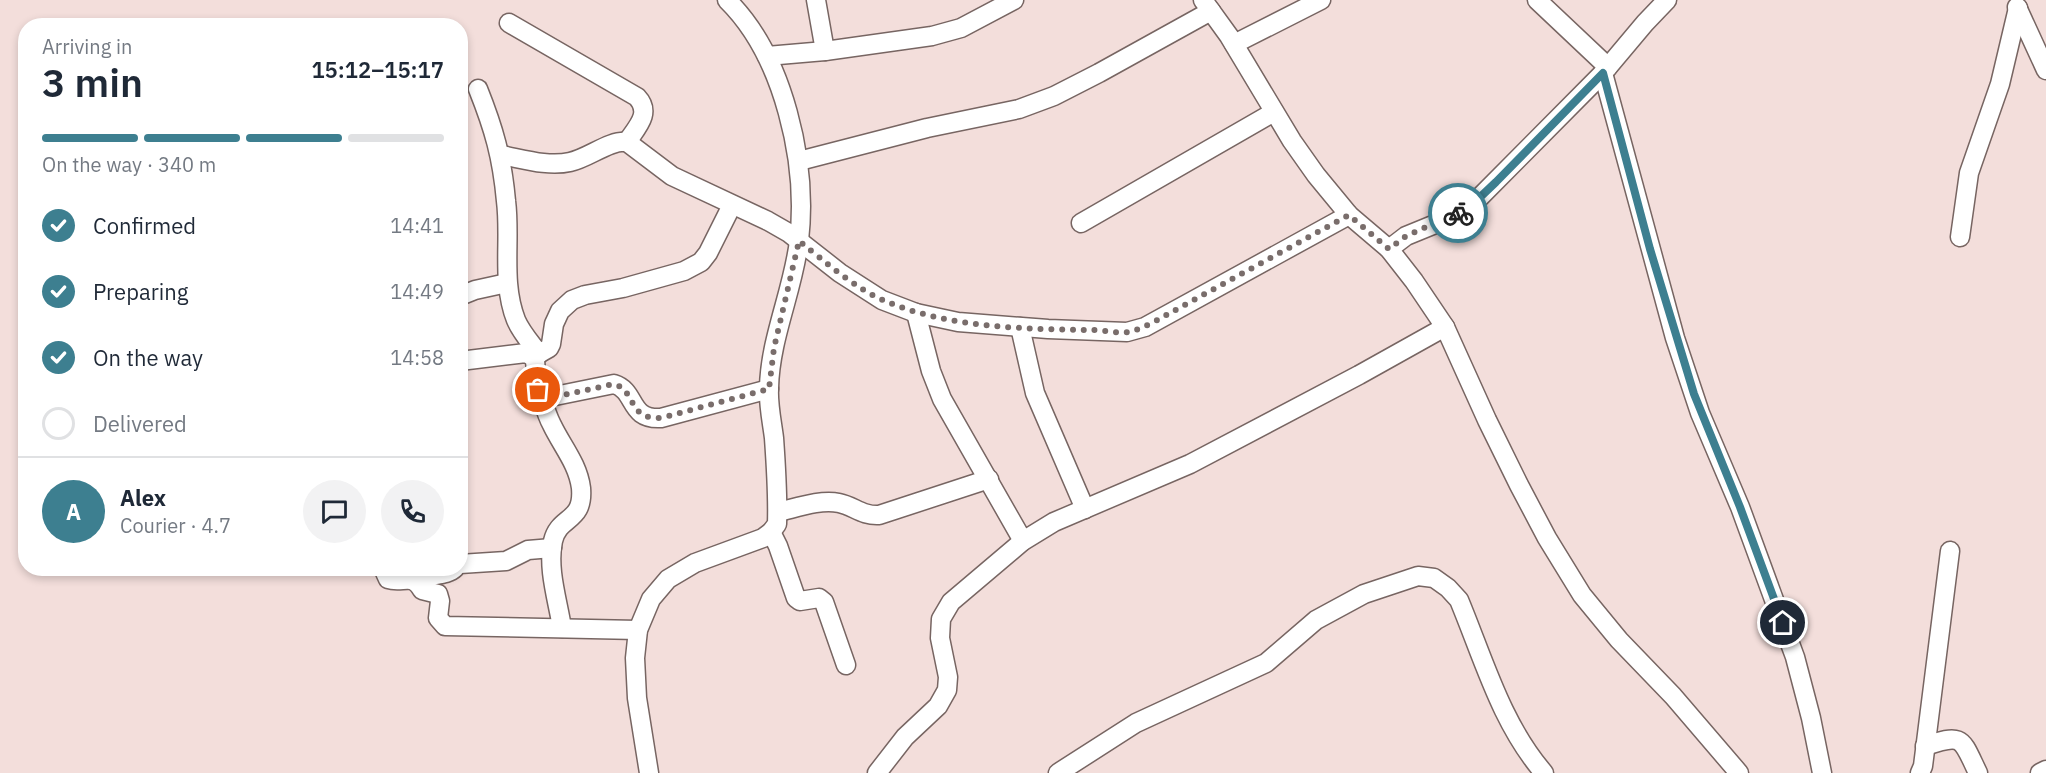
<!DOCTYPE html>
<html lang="en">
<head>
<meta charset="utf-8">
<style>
  :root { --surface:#fff; --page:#f2f2f3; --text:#1f2937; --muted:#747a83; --line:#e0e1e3; --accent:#3d7f90 }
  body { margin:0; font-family:"IBM Plex Sans",sans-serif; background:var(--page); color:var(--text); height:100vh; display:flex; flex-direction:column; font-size:22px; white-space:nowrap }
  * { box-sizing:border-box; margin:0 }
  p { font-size:20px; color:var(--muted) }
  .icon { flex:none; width:33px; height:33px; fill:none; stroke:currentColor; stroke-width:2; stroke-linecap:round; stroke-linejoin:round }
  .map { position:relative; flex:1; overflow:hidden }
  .sheet { position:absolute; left:18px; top:18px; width:450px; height:558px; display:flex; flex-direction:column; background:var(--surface); border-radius:24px; box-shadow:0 3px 9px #0003 }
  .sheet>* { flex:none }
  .pin { position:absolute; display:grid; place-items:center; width:51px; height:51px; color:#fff; margin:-26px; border:3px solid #fff; border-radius:50%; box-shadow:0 2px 6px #0007 }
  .courier { position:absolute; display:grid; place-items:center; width:60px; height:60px; margin:-30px; border:4px solid #3d7f90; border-radius:50%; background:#fff; color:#222; box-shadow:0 2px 8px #0007 }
  .overview em { font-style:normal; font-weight:600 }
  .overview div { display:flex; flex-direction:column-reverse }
  .overview { display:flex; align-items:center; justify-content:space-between; height:102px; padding:0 24px }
  h1 { font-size:39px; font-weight:600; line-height:45px }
  .bar { display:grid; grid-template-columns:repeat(4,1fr); gap:9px 6px; align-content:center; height:72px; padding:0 24px }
  .bar i { height:8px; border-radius:4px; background:var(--line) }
  .bar .on { background:var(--accent) }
  .bar p { grid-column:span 4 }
  .line { display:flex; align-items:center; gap:15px; padding:0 24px; border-top:2px solid var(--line) }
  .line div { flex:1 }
  .round { display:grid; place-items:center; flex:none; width:63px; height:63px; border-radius:32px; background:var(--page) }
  ol { padding:0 24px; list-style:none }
  li { display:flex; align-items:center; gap:18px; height:66px }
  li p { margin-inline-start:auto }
  li .icon { padding:6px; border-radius:50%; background:var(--accent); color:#fff; stroke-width:4 }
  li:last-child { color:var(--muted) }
  li i { width:33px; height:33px; border:3px solid var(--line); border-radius:50% }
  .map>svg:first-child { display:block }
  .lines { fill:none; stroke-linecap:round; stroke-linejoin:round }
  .street-casing { stroke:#776562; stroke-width:21 }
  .street { stroke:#fff; stroke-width:18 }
  .done { stroke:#796d6b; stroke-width:6; stroke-dasharray:0 10.8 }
  .route { stroke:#3d7f90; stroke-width:8 }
</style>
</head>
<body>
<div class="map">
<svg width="2046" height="773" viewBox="0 0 2046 773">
  <rect width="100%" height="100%" fill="#f3dedb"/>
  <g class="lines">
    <g class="street-casing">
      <g id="street">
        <polyline points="816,0 825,51"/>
        <polyline points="1203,0 1229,36 1292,141 1316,175 1349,215 1389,249 1414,281 1445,327 1487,420 1519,485 1547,538 1582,595 1619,640 1673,696 1739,773"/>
        <polyline points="1537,0 1608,67"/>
        <polyline points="2017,7 2046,70"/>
        <path d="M 509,23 L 637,97 C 652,113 637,127 627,142"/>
        <polyline points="1234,44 1321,0"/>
        <polyline points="767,56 825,51 932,36 961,28 1014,0"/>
        <polyline points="1603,73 1675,338 1700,413 1740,507 1795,657 1811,718 1822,773"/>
        <path d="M 478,89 C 494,129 502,157 506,201 C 511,240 501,282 516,320 C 521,332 531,343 539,354"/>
        <path d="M 501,155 C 523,159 548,167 570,162 C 589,158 609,140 627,142 L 672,176 L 768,221 L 789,233 L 840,273 L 882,300 L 916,313 L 958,322 L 1048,329 L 1127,332 L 1145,327 L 1349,215"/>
        <polyline points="799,161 927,128 1019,109 1054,96 1099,73 1211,11"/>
        <polyline points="1081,223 1274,112"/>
        <polyline points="1960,237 1969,173 2000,84 2018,8"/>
        <polyline points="1389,249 1406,236 1450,218 1475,202 1603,73 1645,23 1667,0"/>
        <polyline points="460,296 475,290 507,283"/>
        <polyline points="916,313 931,371 942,399 1023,541"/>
        <polyline points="1020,327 1035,393 1085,509"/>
        <polyline points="533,357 549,348 551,344 554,324 560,311 572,300 585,295 623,288 684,271 701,262 708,253 732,205"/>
        <path d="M 460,361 L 526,353 L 533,357 L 535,361 L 538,390 L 545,398 L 614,384 C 637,391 628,420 661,418 L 769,389"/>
        <path d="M 541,395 C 544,405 547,416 552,425 C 562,446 578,464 581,488 C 584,523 559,515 553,541 C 547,569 558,601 562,628"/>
        <path d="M 778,512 C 796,508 820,499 839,503 C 854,506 862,516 879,515 L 989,479"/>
        <polyline points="771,532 778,546 796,598 800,601 819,598 824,602 846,665"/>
        <polyline points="460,564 506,561 528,550 552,548"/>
        <path d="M 383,568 L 388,579 C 403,584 412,572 422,590 L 438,594 L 440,601 L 438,618 L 445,626 L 638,630"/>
        <path d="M 416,581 C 428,573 446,577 455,568"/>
        <path d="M 1925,746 C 1964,733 1961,738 1978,773"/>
        <path d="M 649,773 L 637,698 L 635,658 L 638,630 L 651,599 L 668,579 L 695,563 L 763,538 L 771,532 L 777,524 C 778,496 776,466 774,438 C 772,422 768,404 769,388 C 770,338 793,291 799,241 C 808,163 784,56 727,0"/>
        <polyline points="877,773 905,737 938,706 947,690 948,677 940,638 941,619 951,602 1023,541 1054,522 1190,464 1359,375 1445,327"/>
        <path d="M 1058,773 L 1136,723 L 1266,663 L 1316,620 L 1364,594 L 1418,576 L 1434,578 L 1448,588 L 1459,600 C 1484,660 1501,723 1544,773"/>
        <polyline points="1920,773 1923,766 1950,551"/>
        <polyline points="2040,773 2046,770"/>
      </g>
    </g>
    <use href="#street" class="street"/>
  </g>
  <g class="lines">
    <path class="done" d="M 538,390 L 541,395 L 550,398 L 614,384 C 637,391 627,420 661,418 L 769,389 L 774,348 L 799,241 C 824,261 856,289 885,301 C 949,328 1023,329 1092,330 C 1104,330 1117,334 1128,332 C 1143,329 1157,320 1170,313 L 1349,215 L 1389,249 L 1406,236 L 1458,213"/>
    <polyline class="route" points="1458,213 1475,202 1496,182 1603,73 1650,249 1694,394 1740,507 1783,623"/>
  </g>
</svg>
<div class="pin" style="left:538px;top:390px;background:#ea580c"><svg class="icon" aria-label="bag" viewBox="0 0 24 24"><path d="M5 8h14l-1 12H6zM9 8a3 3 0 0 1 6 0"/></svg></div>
<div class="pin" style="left:1783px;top:623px;background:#1f2937"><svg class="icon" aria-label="home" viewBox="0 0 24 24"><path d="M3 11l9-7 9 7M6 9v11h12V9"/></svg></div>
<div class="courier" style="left:1458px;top:213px"><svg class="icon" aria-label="bike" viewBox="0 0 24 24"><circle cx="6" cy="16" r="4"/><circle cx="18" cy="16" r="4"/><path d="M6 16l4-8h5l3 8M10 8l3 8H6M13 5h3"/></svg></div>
<section class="sheet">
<div class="overview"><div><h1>3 min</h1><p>Arriving in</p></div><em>15:12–15:17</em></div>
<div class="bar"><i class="on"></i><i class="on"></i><i class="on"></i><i></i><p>On the way · 340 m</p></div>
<ol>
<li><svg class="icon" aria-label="check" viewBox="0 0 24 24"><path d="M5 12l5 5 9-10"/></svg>Confirmed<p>14:41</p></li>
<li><svg class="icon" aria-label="check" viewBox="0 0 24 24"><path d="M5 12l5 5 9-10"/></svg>Preparing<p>14:49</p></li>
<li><svg class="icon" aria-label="check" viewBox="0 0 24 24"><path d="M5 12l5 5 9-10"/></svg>On the way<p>14:58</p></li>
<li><i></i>Delivered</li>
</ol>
<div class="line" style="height:108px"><b class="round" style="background:var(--accent);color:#fff">A</b><div><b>Alex</b><p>Courier · 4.7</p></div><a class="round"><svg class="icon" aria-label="chat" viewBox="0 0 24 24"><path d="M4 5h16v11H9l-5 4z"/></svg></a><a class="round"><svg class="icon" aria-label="phone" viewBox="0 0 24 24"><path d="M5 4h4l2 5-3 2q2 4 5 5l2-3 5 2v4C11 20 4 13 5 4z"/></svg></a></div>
</section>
</div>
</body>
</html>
